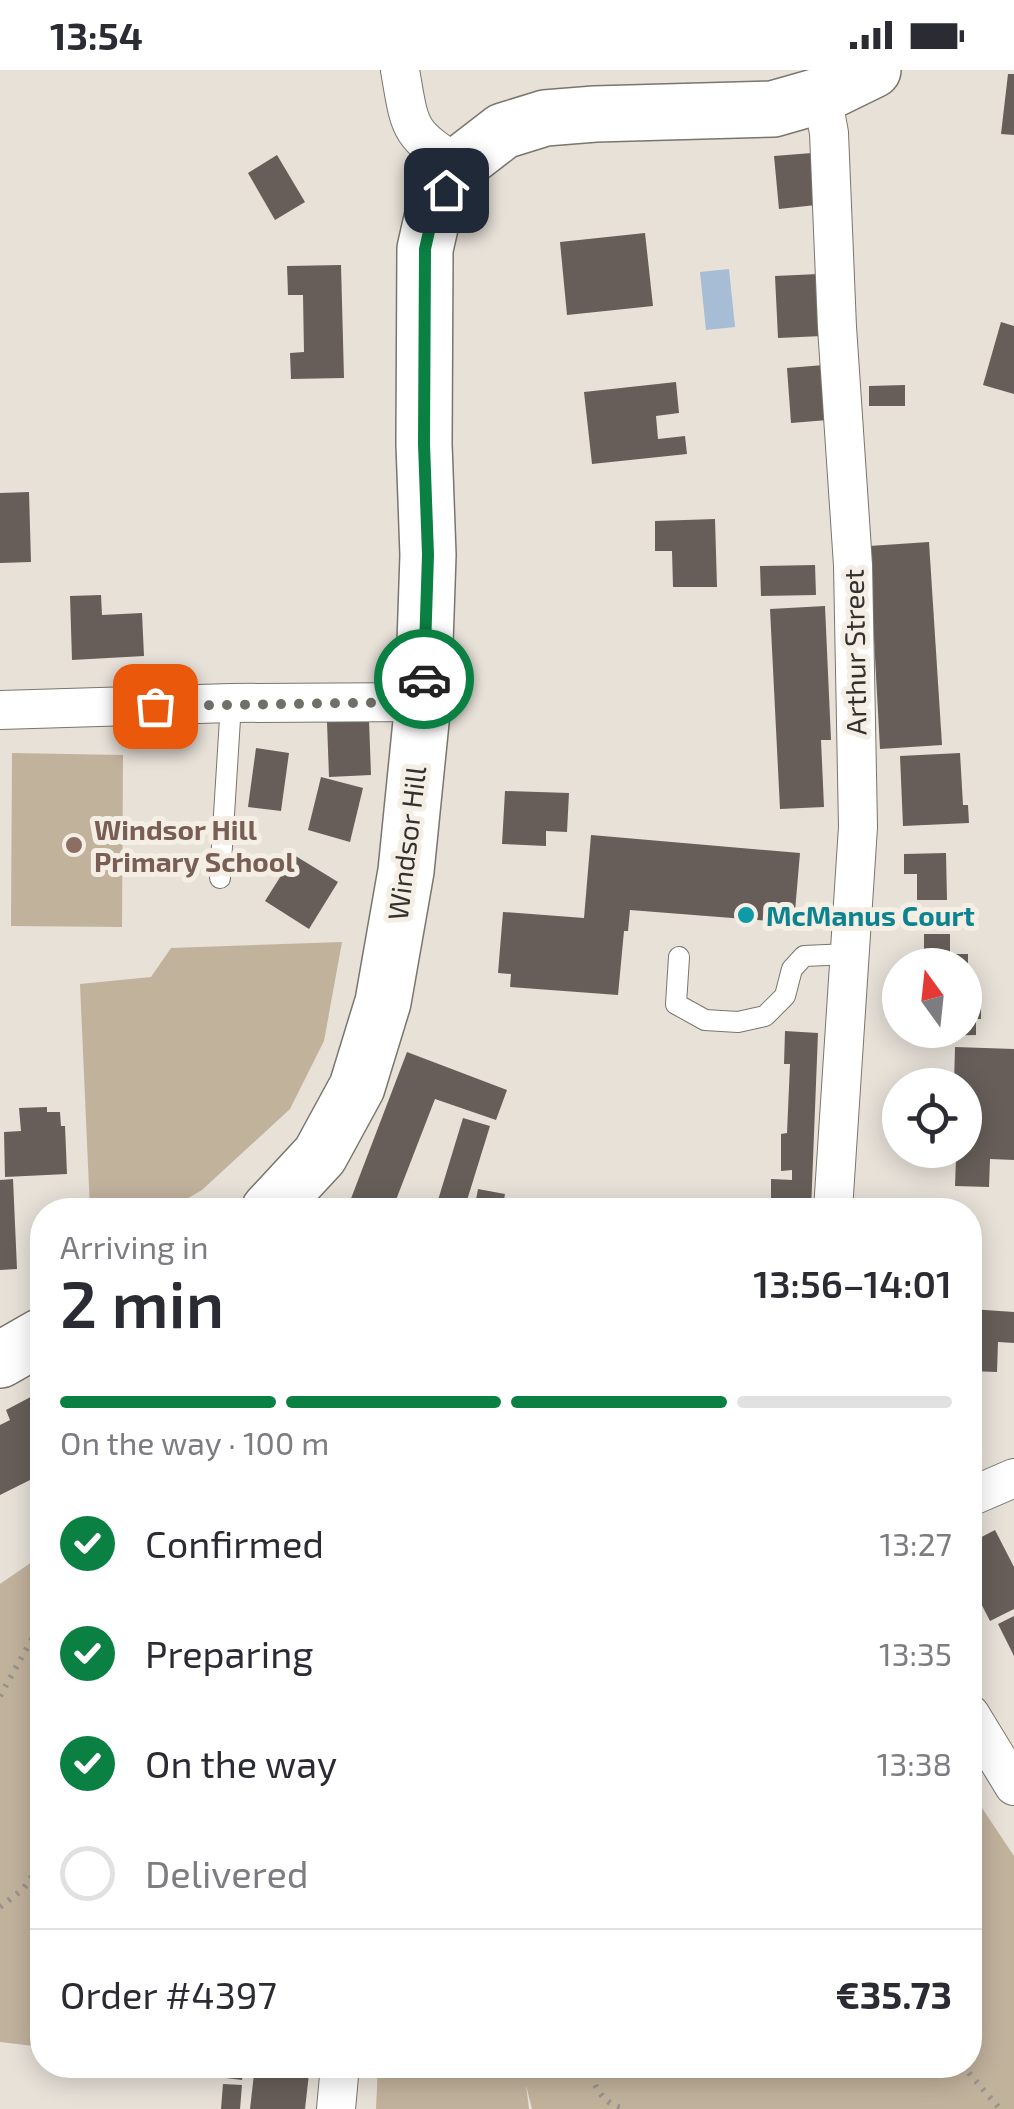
<!DOCTYPE html>
<html lang="en">
<head>
<meta charset="utf-8">
<style>
  :root { --surface:#fff; --page:#f2f2f3; --text:#2b2b33; --muted:#7c7c81; --line:#e1e1e2; --accent:#0b8043 }
  body { margin:0; font-family:"Exo 2",sans-serif; background:var(--page); color:var(--text); height:100vh; display:flex; flex-direction:column; font-size:38px; white-space:nowrap }
  * { box-sizing:border-box; margin:0 }
  p { font-size:32px; color:var(--muted) }
  .icon { flex:none; width:55px; height:55px; fill:none; stroke:currentColor; stroke-width:2; stroke-linecap:round; stroke-linejoin:round }
  .map { position:relative; flex:1; overflow:hidden }
  .panel { position:absolute; left:30px; top:1128px; width:952px; height:880px; display:flex; flex-direction:column; background:var(--surface); border-radius:40px; box-shadow:0 5px 25px #0003 }
  .panel>* { flex:none }
  .needle { width:65px; rotate:345deg }
  .fabs { position:absolute; left:882px; top:878px; display:grid; gap:20px }
  .fabs a { display:grid; place-items:center; width:100px; height:100px; border-radius:50%; background:var(--surface); box-shadow:0 5px 25px #0003; font-size:50px }
  .pin { position:absolute; display:grid; place-items:center; width:85px; height:85px; color:#fff; margin:-42px; border-radius:20px; box-shadow:0 5px 15px #0006 }
  .courier { position:absolute; display:grid; place-items:center; width:100px; height:100px; margin:-50px; border:8px solid #0b8043; border-radius:50%; background:#fff; color:#222; box-shadow:0 2px 12px #0007 }
  .head em { font-style:normal; font-weight:600 }
  .head div { display:flex; flex-direction:column-reverse }
  .head { display:flex; align-items:center; justify-content:space-between; height:170px; padding:0 30px }
  h1 { font-size:65px; font-weight:600; line-height:75px }
  .bar { display:grid; grid-template-columns:repeat(4,1fr); gap:15px 10px; align-content:center; height:120px; padding:0 30px }
  .bar i { height:12px; border-radius:8px; background:var(--line) }
  .bar .on { background:var(--accent) }
  .bar p { grid-column:span 4 }
  .line { display:flex; align-items:center; gap:25px; padding:0 30px; border-top:2px solid var(--line) }
  .line div { flex:1 }
  ol { padding:0 30px; list-style:none }
  li { display:flex; align-items:center; gap:30px; height:110px }
  li p { margin-inline-start:auto }
  li .icon { padding:10px; border-radius:50%; background:var(--accent); color:#fff; stroke-width:4 }
  li:last-child { color:var(--muted) }
  li i { width:55px; height:55px; border:5px solid var(--line); border-radius:50% }
  .status { display:flex; justify-content:space-between; align-items:center; height:70px; padding:0 50px; background:var(--surface); direction:ltr }
  .status svg { height:28px; fill:currentColor }
  .map>svg:first-child { display:block }
  .green { fill:#c1b29c }
  .water { fill:#a7bcd5 }
  .building { fill:#675e59 }
  .lines { fill:none; stroke-linecap:round; stroke-linejoin:round }
  .lane-casing { stroke:#7a756d; stroke-width:22 }
  .street-casing { stroke:#7a756d; stroke-width:40 }
  .primary-casing { stroke:#7a756d; stroke-width:58 }
  .path { stroke:#97938c; stroke-width:6; stroke-dasharray:2.5 8; stroke-linecap:butt }
  .lane { stroke:#fff; stroke-width:20 }
  .street { stroke:#fff; stroke-width:38 }
  .primary { stroke:#fff; stroke-width:55 }
  .done { stroke:#726f69; stroke-width:10; stroke-dasharray:0 18 }
  .route { stroke:#0b8043; stroke-width:12 }
  .education-dot { fill:#8d6e63; stroke:#f4eee5; stroke-width:4 }
  .culture-dot { fill:#0f9aa8; stroke:#f4eee5; stroke-width:4 }
  .labels { text-anchor:middle; dominant-baseline:central; stroke-width:10; stroke-linejoin:round; paint-order:stroke }
  .street-label { font-size:28px; fill:#33312d; stroke:#f4eee5 }
  .education-label { font-size:28px; font-weight:bold; fill:#785e54; stroke:#f4eee5; text-anchor:start }
  .culture-label { font-size:28px; font-weight:bold; fill:#0d838f; stroke:#f4eee5; text-anchor:start }
</style>
</head>
<body>
<div class="status"><b>13:54</b><svg viewBox="0 0 49 12"><path d="M0 12V9h3v3zM5 12V6h3v6zM10 12V3h3v9zM15 12V0h3v12zM26 1h20v11H26zM47 4h2v5h-2z"/></svg></div>
<div class="map">
<svg width="1014" height="2039" viewBox="0 0 1014 2039">
  <rect width="100%" height="100%" fill="#e7e1d8"/>
  <g class="green">
    <polygon points="12,683 123,685 122,857 11,856"/>
    <polygon points="342,872 324,971 290,1039 202,1120 168,1140 90,1140 80,914 151,907 171,878"/>
    <polygon points="42,1485 42,1977 0,1972 0,1514"/>
    <polygon points="970,1720 1014,1786 1014,2039 532,2039 526,2015 529,2039 376,2039 378,1995 970,1995"/>
  </g>
  <polygon class="water" points="729,199 735,257 706,260 700,202"/>
  <g class="building">
    <polygon points="1008,4 1014,4 1014,65 1001,64"/>
    <polygon points="812,83 816,135 779,139 774,86"/>
    <polygon points="277,85 305,132 275,150 248,103"/>
    <polygon points="645,163 653,236 567,245 560,172"/>
    <polygon points="341,195 344,308 291,309 290,283 304,282 303,225 288,225 287,196"/>
    <polygon points="819,204 822,266 778,268 775,206"/>
    <polygon points="1001,252 1014,256 1014,324 983,315"/>
    <polygon points="824,295 828,350 791,353 787,298"/>
    <polygon points="676,312 679,343 656,346 658,369 685,366 687,384 592,394 584,322"/>
    <polygon points="905,315 905,336 869,336 869,316"/>
    <polygon points="29,422 31,492 0,493 0,423"/>
    <polygon points="715,449 717,517 673,517 672,481 655,481 655,451"/>
    <polygon points="929,472 942,675 880,679 869,476"/>
    <polygon points="815,495 816,525 761,526 760,496"/>
    <polygon points="101,525 102,545 142,543 144,586 72,590 70,526"/>
    <polygon points="825,536 831,670 821,670 824,737 780,739 770,539"/>
    <polygon points="369,650 371,705 329,707 327,652"/>
    <polygon points="256,678 289,683 281,741 248,737"/>
    <polygon points="960,683 963,735 968,735 969,753 903,756 900,686"/>
    <polygon points="321,707 363,718 350,772 308,760"/>
    <polygon points="505,721 569,723 567,762 546,761 546,776 502,774"/>
    <polygon points="591,765 800,783 794,853 630,840 628,861 624,861 618,925 510,917 511,904 498,903 503,842 584,848"/>
    <polygon points="946,783 947,830 917,830 917,804 904,804 904,784"/>
    <polygon points="294,785 338,812 309,859 265,831"/>
    <polygon points="924,864 950,864 950,884 968,884 968,895 912,895 912,885 924,885"/>
    <polygon points="965,920 981,920 981,949 976,949 976,965 927,966 927,960 965,960"/>
    <polygon points="785,961 818,963 811,1140 785,1140 786,1131 771,1131 771,1109 792,1110 792,1100 781,1101 781,1064 787,1063 790,994 784,994"/>
    <polygon points="955,977 1014,979 1014,1090 990,1089 989,1117 955,1116 956,1088 951,1088 951,1080 965,1080 965,1015 954,1015"/>
    <polygon points="407,982 507,1020 496,1050 435,1029 394,1135 407,1140 347,1139"/>
    <polygon points="47,1037 47,1042 60,1042 61,1056 65,1056 67,1104 5,1107 4,1062 21,1061 19,1038"/>
    <polygon points="463,1048 490,1056 464,1140 435,1140"/>
    <polygon points="13,1109 17,1199 0,1200 0,1110"/>
    <polygon points="478,1119 505,1124 502,1140 474,1140"/>
    <polygon points="970,1239 1014,1242 1014,1273 998,1272 997,1302 970,1301"/>
    <polygon points="42,1321 42,1379 30,1386 40,1405 0,1425 0,1355 10,1350 6,1340"/>
    <polygon points="995,1460 1014,1497 1014,1539 990,1551 970,1512 970,1473"/>
    <polygon points="1014,1546 1014,1586 998,1554"/>
    <polygon points="227,1995 244,1995 242,2010 226,2008"/>
    <polygon points="255,1995 310,1995 305,2039 250,2039"/>
    <polygon points="223,2014 242,2015 240,2039 221,2039"/>
  </g>
  <g class="lines">
    <g class="lane-casing">
      <g id="lane">
        <polyline points="220,808 231,633"/>
        <polyline points="679,887 676,934 705,950 738,952 765,946 785,926 792,899 804,886 849,884"/>
      </g>
    </g>
    <g class="street-casing">
      <g id="street">
        <path d="M 400,0 C 410,57 407,64 459,95"/>
        <polyline points="822,25 829,63 837,257 853,495 858,757 833,1140"/>
        <polyline points="0,640 231,633 423,632"/>
        <polyline points="970,1427 1014,1408"/>
        <polyline points="970,1644 1014,1716"/>
        <polyline points="336,2039 340,1995"/>
      </g>
    </g>
    <g class="primary-casing">
      <g id="primary">
        <polyline points="269,1140 320,1085 357,1017 383,932 406,801 423,632 428,485 424,374 425,179 433,144 459,95 503,61 545,48 595,44 773,39 822,25 873,0"/>
        <polyline points="0,1290 42,1266"/>
      </g>
    </g>
    <g class="path">
      <polyline points="0,1626 42,1551"/>
      <polyline points="0,1837 23,1819 42,1793"/>
      <path d="M 589,1995 C 593,2016 603,2036 627,2039"/>
      <polyline points="962,1995 1000,2039"/>
    </g>
    <use href="#lane" class="lane"/>
    <use href="#street" class="street"/>
    <use href="#primary" class="primary"/>
  </g>
  <g class="lines">
    <polyline class="done" points="155,636 423,632 424,609"/>
    <polyline class="route" points="424,609 428,485 424,374 425,179 433,144 446,120"/>
  </g>
  <circle class="education-dot" cx="74" cy="775" r="10"/>
  <circle class="culture-dot" cx="746" cy="845" r="10"/>
  <g class="labels">
    <g class="street-label">
      <text transform="translate(854 582) rotate(-91)">Arthur Street</text>
      <text transform="translate(406 773) rotate(-83)">Windsor Hill</text>
    </g>
    <g class="education-label">
      <text x="94" y="759">Windsor Hill<tspan x="94" dy="32">Primary School</tspan></text>
    </g>
    <g class="culture-label">
      <text x="766" y="845">McManus Court</text>
    </g>
  </g>
</svg>
<div class="fabs">
<a><svg class="needle" viewBox="-14 -14 28 28"><path d="M0-13l5 13h-10z" fill="#e53935"/><path d="M0 13l5-13h-10z" fill="#7c7c81"/></svg></a>
<a><svg class="icon" aria-label="locate" viewBox="0 0 24 24"><circle cx="12" cy="12" r="6"/><path d="M12 2v4M12 18v4M2 12h4M18 12h4"/></svg></a>
</div>
<div class="pin" style="left:155px;top:636px;background:#ea580c"><svg class="icon" aria-label="bag" viewBox="0 0 24 24"><path d="M5 8h14l-1 12H6zM9 8a3 3 0 0 1 6 0"/></svg></div>
<div class="pin" style="left:446px;top:120px;background:#1f2937"><svg class="icon" aria-label="home" viewBox="0 0 24 24"><path d="M3 11l9-7 9 7M6 9v11h12V9"/></svg></div>
<div class="courier" style="left:424px;top:609px"><svg class="icon" aria-label="car" viewBox="0 0 24 24"><path d="M5 17H2v-5l4-1 3-4h7l3 4 3 1v5h-3M9 17h6M6 11h13"/><circle cx="7" cy="17" r="2"/><circle cx="17" cy="17" r="2"/></svg></div>
<section class="panel">
<div class="head"><div><h1>2 min</h1><p>Arriving in</p></div><em>13:56–14:01</em></div>
<div class="bar"><i class="on"></i><i class="on"></i><i class="on"></i><i></i><p>On the way · 100 m</p></div>
<ol>
<li><svg class="icon" aria-label="check" viewBox="0 0 24 24"><path d="M5 12l5 5 9-10"/></svg>Confirmed<p>13:27</p></li>
<li><svg class="icon" aria-label="check" viewBox="0 0 24 24"><path d="M5 12l5 5 9-10"/></svg>Preparing<p>13:35</p></li>
<li><svg class="icon" aria-label="check" viewBox="0 0 24 24"><path d="M5 12l5 5 9-10"/></svg>On the way<p>13:38</p></li>
<li><i></i>Delivered</li>
</ol>
<div class="line" style="height:130px"><div>Order #4397</div><b>€35.73</b></div>
</section>
</div>
</body>
</html>
